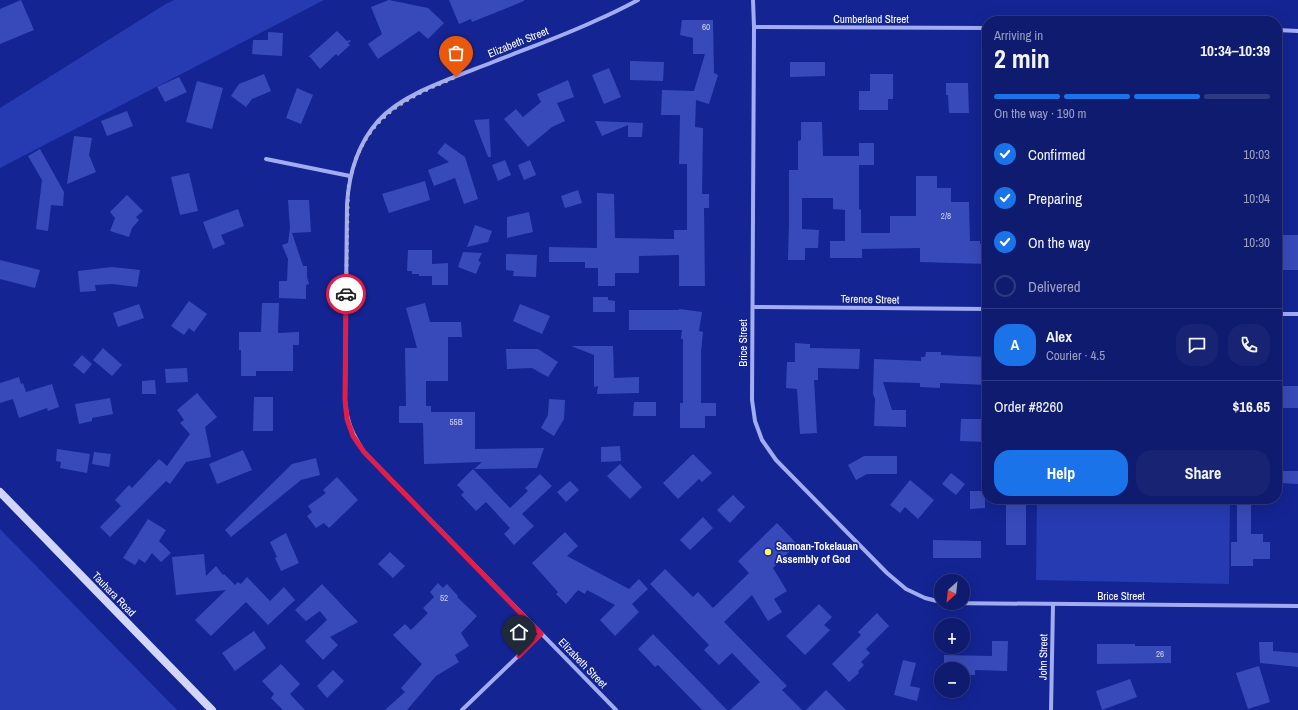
<!DOCTYPE html>
<html lang="en">
<head>
<meta charset="utf-8">
<style>
  :root { --surface:#0f1b6e; --page:#182473; --text:#f1f3f6; --muted:#9ba1c2; --line:#2f3981; --accent:#1a73e8 }
  body { margin:0; font-family:"Archivo Narrow",sans-serif; background:var(--page); color:var(--text); height:100vh; display:flex; flex-direction:column; font-size:15px; white-space:nowrap }
  * { box-sizing:border-box; margin:0 }
  p { font-size:13px; color:var(--muted) }
  .icon { flex:none; width:22px; height:22px; fill:none; stroke:currentColor; stroke-width:2; stroke-linecap:round; stroke-linejoin:round }
  .map { position:relative; flex:1; overflow:hidden }
  .details { position:absolute; left:982px; top:16px; width:300px; height:488px; display:flex; flex-direction:column; background:var(--surface); border-radius:16px; box-shadow:0 4px 16px #0002,0 0 0 1px var(--line) }
  .details>* { flex:none }
  .needle { width:26px; rotate:207deg }
  .tools { position:absolute; left:934px; top:574px; display:grid; gap:8px }
  .tools a { display:grid; place-items:center; width:36px; height:36px; border-radius:50%; background:var(--surface); box-shadow:0 4px 16px #0002,0 0 0 1px var(--line); font-size:20px }
  .pin { position:absolute; display:grid; place-items:center; width:34px; height:34px; color:#fff; margin:-41px -17px; border-radius:50% 50% 50% 0; rotate:-45deg; box-shadow:0 0 4px #0007 }
  .pin .icon { rotate:45deg }
  .courier { position:absolute; display:grid; place-items:center; width:40px; height:40px; margin:-20px; border:3px solid #e11d48; border-radius:50%; background:#fff; color:#222; box-shadow:0 1px 5px #0007 }
  .overview em { font-style:normal; font-weight:700 }
  .overview div { display:flex; flex-direction:column-reverse }
  .overview { display:flex; align-items:center; justify-content:space-between; height:68px; padding:0 12px }
  h1 { font-size:26px; font-weight:700; line-height:30px }
  .bar { display:grid; grid-template-columns:repeat(4,1fr); gap:6px 4px; align-content:center; height:48px; padding:0 12px }
  .bar i { height:5px; border-radius:3px; background:var(--line) }
  .bar .on { background:var(--accent) }
  .bar p { grid-column:span 4 }
  .line { display:flex; align-items:center; gap:10px; padding:0 12px; border-top:1px solid var(--line) }
  .line div { flex:1 }
  .round { display:grid; place-items:center; flex:none; width:42px; height:42px; border-radius:16px; background:var(--page) }
  ol { padding:0 12px; list-style:none }
  li { display:flex; align-items:center; gap:12px; height:44px }
  li p { margin-inline-start:auto }
  li .icon { padding:4px; border-radius:50%; background:var(--accent); color:#fff; stroke-width:4 }
  li:last-child { color:var(--muted) }
  li i { width:22px; height:22px; border:2px solid var(--line); border-radius:50% }
  .button { display:flex; gap:8px; margin-top:auto; padding:8px 12px }
  .button a { flex:1; height:46px; border-radius:16px; background:var(--accent); color:#fff; font-size:16px; font-weight:700; line-height:46px; text-align:center }
  .button a+a { background:var(--page); color:var(--text) }
  .map>svg:first-child { display:block }
  .green { fill:#263bb1 }
  .building { fill:#384ab9 }
  .lines { fill:none; stroke-linecap:round; stroke-linejoin:round }
  .street { stroke:#a2adf1; stroke-width:4 }
  .secondary { stroke:#d1d6fc; stroke-width:8 }
  .done { stroke:#adb2d9; stroke-width:4; stroke-dasharray:0 7.2 }
  .route { stroke:#e11d48; stroke-width:5 }
  .poi-dot { fill:#fcff62; stroke:#142492; stroke-width:1.5 }
  .labels { text-anchor:middle; dominant-baseline:central; stroke-width:3.5; stroke-linejoin:round; paint-order:stroke }
  .number-label { font-size:9px; fill:#cdd2ee }
  .street-label { font-size:11px; fill:#fff; stroke:#142492 }
  .poi-label { font-size:11px; font-weight:bold; fill:#fff; stroke:#142492; text-anchor:start }
</style>
</head>
<body>
<div class="map">
<svg width="1298" height="710" viewBox="0 0 1298 710">
  <rect width="100%" height="100%" fill="#142492"/>
  <g class="green">
    <polygon points="174,0 324,0 0,168 0,108 164,5"/>
    <polygon points="1037,499 1230,499 1229,584 1036,580"/>
    <polygon points="0,529 177,710 0,710"/>
  </g>
  <g class="building">
    <polygon points="21,0 34,30 0,44 0,9"/>
    <polygon points="389,0 428,8 444,23 428,39 419,31 378,59 368,44 382,34 371,7"/>
    <polygon points="449,0 524,0 524,1 472,22 471,19 459,24"/>
    <polygon points="682,20 713,20 714,73 718,75 709,104 696,100 695,127 703,128 702,194 709,194 709,208 704,208 705,286 679,286 679,255 639,256 639,273 615,273 615,286 598,286 598,268 585,268 585,262 549,262 549,247 597,248 597,193 614,194 615,238 674,239 674,230 687,230 687,164 679,164 680,115 661,115 662,90 694,91 705,54 693,54 693,38 680,35"/>
    <polygon points="337,31 347,41 350,40 351,41 348,43 350,45 338,56 336,54 320,69 310,57 308,57"/>
    <polygon points="268,32 283,33 282,56 252,54 253,40 268,40"/>
    <polygon points="630,61 664,62 663,81 630,80"/>
    <polygon points="790,62 825,62 825,76 790,77"/>
    <polygon points="609,68 621,97 604,104 592,75"/>
    <polygon points="264,74 271,91 252,99 246,107 231,96 239,84"/>
    <polygon points="870,74 893,74 893,99 888,99 888,110 859,110 859,91 870,91"/>
    <polygon points="179,77 187,92 165,102 157,87"/>
    <polygon points="568,80 574,97 557,103 565,121 552,127 528,147 504,119 516,109 523,117 541,102 537,94"/>
    <polygon points="197,81 223,88 212,129 186,122"/>
    <polygon points="946,83 968,83 969,113 949,113 948,95 946,95"/>
    <polygon points="297,88 313,95 301,124 286,118"/>
    <polygon points="127,111 133,126 107,136 101,121"/>
    <polygon points="489,119 491,157 488,157 474,120"/>
    <polygon points="595,121 643,123 642,137 628,137 628,125 602,136"/>
    <polygon points="801,122 822,122 823,156 859,156 859,143 874,143 874,165 859,165 859,209 861,210 861,233 890,233 890,216 916,216 916,176 937,176 937,188 951,188 951,202 969,202 970,241 980,241 980,244 987,244 987,264 920,262 920,248 862,249 862,258 830,258 830,241 845,241 845,210 833,209 833,198 802,198 802,229 819,230 818,248 805,248 805,260 788,260 789,222 789,170 798,170 798,141 801,140"/>
    <polygon points="74,136 92,138 89,155 96,172 67,184"/>
    <polygon points="445,143 465,157 478,199 464,204 455,178 434,186 428,170 449,162 437,153"/>
    <polygon points="40,149 64,192 63,206 51,205 48,231 36,229 42,180 28,156"/>
    <polygon points="505,160 511,175 498,181 492,165"/>
    <polygon points="530,160 536,175 524,180 518,165"/>
    <polygon points="189,173 198,211 180,215 171,177"/>
    <polygon points="425,181 430,200 389,213 382,194"/>
    <polygon points="578,190 582,203 565,208 561,196"/>
    <polygon points="127,195 143,211 136,217 139,220 132,228 129,237 110,231 115,218 110,212"/>
    <polygon points="288,200 309,200 311,232 292,233 303,266 307,266 307,277 309,284 306,285 306,299 279,298 279,281 287,281 288,259 282,245 288,243 290,228"/>
    <polygon points="238,209 244,226 221,235 225,244 213,249 203,222"/>
    <polygon points="529,212 533,232 507,238 507,217"/>
    <polygon points="475,225 492,231 488,242 467,247"/>
    <rect x="1281" y="235" width="17" height="35"/>
    <polygon points="408,250 432,250 432,264 448,263 448,285 432,285 432,276 419,276 419,274 412,274 412,271 407,271"/>
    <polygon points="463,252 482,253 478,261 481,262 476,274 458,267"/>
    <polygon points="506,254 537,255 536,277 513,276 514,271 506,270"/>
    <polygon points="0,260 40,270 35,288 0,279"/>
    <polygon points="112,267 140,270 137,287 112,284 95,285 96,291 80,292 78,271"/>
    <polygon points="593,297 608,297 608,300 615,301 615,312 593,312"/>
    <polygon points="189,301 207,314 194,332 189,328 184,335 171,326"/>
    <polygon points="262,303 279,303 278,333 299,332 299,345 293,345 293,371 256,371 256,376 241,376 241,350 239,350 239,332 261,332"/>
    <polygon points="425,303 430,322 461,322 462,337 448,337 448,381 426,381 426,406 431,406 431,412 475,412 475,449 544,448 537,468 474,469 482,462 424,464 423,423 399,423 399,406 406,406 405,348 417,348 406,308"/>
    <polygon points="139,304 144,318 118,327 113,313"/>
    <polygon points="520,304 550,316 542,334 513,321"/>
    <polygon points="679,309 702,312 699,331 703,332 701,352 701,403 716,403 716,416 705,416 705,428 680,428 680,403 683,403 683,339 681,339 682,330 629,330 629,310 679,310"/>
    <polygon points="795,343 810,344 810,348 860,349 859,369 818,368 818,380 814,380 817,433 800,434 797,389 786,388 787,362 795,362"/>
    <polygon points="571,346 613,346 614,378 639,377 639,393 597,394 598,386 594,387 594,355"/>
    <polygon points="103,348 122,365 112,376 93,360"/>
    <polygon points="506,349 538,349 558,362 548,377 532,368 507,369"/>
    <polygon points="926,352 941,352 941,355 987,357 987,385 940,383 940,388 920,387 920,383 883,382 892,410 906,410 906,427 874,426 875,399 873,394 874,359 921,361 921,357 925,357"/>
    <polygon points="82,355 92,364 84,374 73,365"/>
    <polygon points="187,368 188,382 166,383 165,369"/>
    <polygon points="19,377 21,384 23,383 26,392 52,384 59,407 48,411 47,408 19,418 13,399 0,403 0,383"/>
    <polygon points="155,380 156,394 142,394 142,381"/>
    <polygon points="1283,386 1298,386 1298,408 1277,408 1277,390 1283,390"/>
    <polygon points="197,393 217,417 205,427 211,457 186,462 170,484 166,481 110,537 100,527 121,506 115,500 129,485 132,488 159,459 167,466 190,434 180,423 184,420 177,410"/>
    <polygon points="254,397 273,397 273,431 253,431"/>
    <polygon points="110,398 113,414 92,418 92,421 79,424 75,404"/>
    <polygon points="549,399 565,400 564,419 554,436 541,428 548,415"/>
    <polygon points="634,402 656,402 656,416 633,416"/>
    <polygon points="961,419 985,419 985,442 960,441"/>
    <polygon points="620,446 621,461 601,462 601,447"/>
    <polygon points="57,449 90,454 87,473 60,468 61,462 56,461"/>
    <polygon points="243,450 252,470 217,484 209,464"/>
    <polygon points="94,452 111,454 109,467 92,464"/>
    <polygon points="693,454 712,473 702,482 699,479 678,499 663,483"/>
    <polygon points="864,456 897,456 897,474 867,474 856,480 848,465"/>
    <polygon points="316,458 320,475 301,480 231,537 225,530 292,464"/>
    <polygon points="620,464 642,487 630,499 607,476"/>
    <polygon points="473,469 510,508 528,491 525,488 540,474 552,486 522,514 534,526 514,545 504,534 510,528 486,502 476,511 461,495 464,492 457,485"/>
    <polygon points="1282,471 1298,471 1298,484 1282,483"/>
    <polygon points="951,473 965,484 956,495 942,484"/>
    <polygon points="337,477 358,500 329,528 324,523 316,528 307,516 312,512 308,506 326,493 323,490"/>
    <polygon points="910,480 934,500 918,519 905,507 900,513 890,505"/>
    <polygon points="570,481 579,490 566,502 557,492"/>
    <polygon points="970,491 985,491 985,508 970,509"/>
    <polygon points="733,495 745,507 730,523 717,510"/>
    <rect x="1006" y="499" width="20" height="46"/>
    <polygon points="1237,499 1251,499 1251,534 1263,534 1263,542 1270,542 1270,559 1253,559 1253,566 1231,566 1231,542 1237,542"/>
    <polygon points="703,517 713,528 690,550 680,540"/>
    <polygon points="148,519 166,530 159,541 171,553 161,562 152,553 145,563 139,559 135,565 123,558"/>
    <polygon points="777,523 797,544 773,568 787,591 774,599 782,612 768,621 752,595 724,622 787,686 782,690 802,710 730,710 760,682 732,653 719,665 704,650 709,645 650,584 665,569 693,597 698,592 713,608 749,573 738,561"/>
    <polygon points="565,532 578,546 567,556 629,589 639,579 648,589 632,604 639,612 615,636 600,620 615,605 587,590 585,594 578,590 566,604 556,594 558,592 532,563"/>
    <polygon points="286,533 299,563 281,571 275,558 277,557 270,542"/>
    <polygon points="933,540 981,541 981,558 933,558"/>
    <polygon points="390,552 405,566 393,578 378,564"/>
    <polygon points="204,554 206,576 216,566 223,575 224,574 235,585 238,582 241,584 247,577 270,601 284,587 295,600 268,625 246,602 211,636 195,620 226,590 176,595 172,557"/>
    <polygon points="438,583 443,588 447,584 458,596 457,597 477,616 461,633 469,646 455,655 459,662 436,676 407,710 385,710 405,692 401,688 422,664 393,635 405,624 411,630 428,613 423,608 434,597 430,592"/>
    <polygon points="322,584 358,622 330,637 338,645 323,660 305,641 327,620 320,611 306,621 295,610"/>
    <polygon points="819,604 832,617 824,625 830,630 805,655 786,636"/>
    <polygon points="877,613 889,626 866,649 870,653 861,662 864,665 858,671 859,673 849,682 832,664 861,635 858,632"/>
    <polygon points="254,631 266,648 235,671 222,653"/>
    <polygon points="653,634 692,674 727,710 702,710 658,665 655,667 638,649"/>
    <polygon points="992,641 1008,641 1007,671 975,670 975,675 963,675 963,669 944,669 944,655 992,656"/>
    <polygon points="1259,642 1273,642 1273,651 1298,653 1298,667 1260,663"/>
    <polygon points="1097,644 1135,644 1135,646 1171,646 1171,663 1097,664"/>
    <polygon points="903,660 916,663 910,686 920,688 917,701 894,695"/>
    <polygon points="281,664 300,684 290,694 305,710 283,710 271,698 274,694 262,681"/>
    <polygon points="1259,666 1270,702 1248,709 1236,673"/>
    <polygon points="333,670 344,681 327,698 317,686"/>
    <polygon points="1130,679 1137,697 1102,710 1096,691"/>
    <polygon points="826,690 846,710 806,710"/>
  </g>
  <g class="lines">
    <g class="street">
      <polyline points="753,0 754,27 752,400 755,421 762,440 776,460 887,573 906,589 925,598 941,602"/>
      <polyline points="754,27 987,28"/>
      <polyline points="1277,30 1298,31"/>
      <polyline points="266,159 350,176"/>
      <polyline points="753,307 987,309"/>
      <polyline points="1277,314 1298,314"/>
      <polyline points="944,603 1298,606"/>
      <polyline points="462,710 541,634"/>
      <path d="M 616,710 L 364,452 C 352,433 347,423 345,400 L 347,204 C 349,173 357,145 378,121 C 404,92 458,76 493,62 C 528,48 563,36 597,20 C 611,14 625,7 638,0"/>
      <polyline points="1051,710 1053,605"/>
    </g>
    <polyline class="secondary" points="0,492 212,710"/>
  </g>
  <g class="lines">
    <path class="done" d="M 346,294 L 348,190 C 359,122 397,101 456,77"/>
    <polyline class="route" points="346,294 345,400 347,419 353,436 364,452 541,634 519,656"/>
  </g>
  <circle class="poi-dot" cx="768" cy="552" r="4"/>
  <g class="labels">
    <g class="number-label">
      <text x="706" y="27">60</text>
      <text x="946" y="216">2/8</text>
      <text x="456" y="422">55B</text>
      <text x="444" y="598">52</text>
      <text x="1160" y="654">26</text>
    </g>
    <g class="street-label">
      <text x="871" y="19">Cumberland Street</text>
      <text transform="translate(518 42) rotate(-22)">Elizabeth Street</text>
      <text transform="translate(870 299) rotate(1)">Terence Street</text>
      <text transform="translate(743 343) rotate(-90)">Brice Street</text>
      <text transform="translate(114 594) rotate(46)">Tauhara Road</text>
      <text x="1121" y="596">Brice Street</text>
      <text transform="translate(1043 657) rotate(-89)">John Street</text>
      <text transform="translate(583 663) rotate(46)">Elizabeth Street</text>
    </g>
    <g class="poi-label">
      <text x="776" y="546">Samoan-Tokelauan<tspan x="776" dy="13">Assembly of God</tspan></text>
    </g>
  </g>
</svg>
<div class="tools">
<a><svg class="needle" viewBox="-14 -14 28 28"><path d="M0-13l5 13h-10z" fill="#e53935"/><path d="M0 13l5-13h-10z" fill="#9ba1c2"/></svg></a>
<a>+</a>
<a>−</a>
</div>
<div class="pin" style="left:456px;top:77px;background:#ea580c"><svg class="icon" aria-label="bag" viewBox="0 0 24 24"><path d="M5 8h14l-1 12H6zM9 8a3 3 0 0 1 6 0"/></svg></div>
<div class="pin" style="left:519px;top:656px;background:#1f2937"><svg class="icon" aria-label="home" viewBox="0 0 24 24"><path d="M3 11l9-7 9 7M6 9v11h12V9"/></svg></div>
<div class="courier" style="left:346px;top:294px"><svg class="icon" aria-label="car" viewBox="0 0 24 24"><path d="M5 17H2v-5l4-1 3-4h7l3 4 3 1v5h-3M9 17h6M6 11h13"/><circle cx="7" cy="17" r="2"/><circle cx="17" cy="17" r="2"/></svg></div>
<section class="details">
<div class="overview"><div><h1>2 min</h1><p>Arriving in</p></div><em>10:34–10:39</em></div>
<div class="bar"><i class="on"></i><i class="on"></i><i class="on"></i><i></i><p>On the way · 190 m</p></div>
<ol>
<li><svg class="icon" aria-label="check" viewBox="0 0 24 24"><path d="M5 12l5 5 9-10"/></svg>Confirmed<p>10:03</p></li>
<li><svg class="icon" aria-label="check" viewBox="0 0 24 24"><path d="M5 12l5 5 9-10"/></svg>Preparing<p>10:04</p></li>
<li><svg class="icon" aria-label="check" viewBox="0 0 24 24"><path d="M5 12l5 5 9-10"/></svg>On the way<p>10:30</p></li>
<li><i></i>Delivered</li>
</ol>
<div class="line" style="height:72px"><b class="round" style="background:var(--accent);color:#fff">A</b><div><b>Alex</b><p>Courier · 4.5</p></div><a class="round"><svg class="icon" aria-label="chat" viewBox="0 0 24 24"><path d="M4 5h16v11H9l-5 4z"/></svg></a><a class="round"><svg class="icon" aria-label="phone" viewBox="0 0 24 24"><path d="M5 4h4l2 5-3 2q2 4 5 5l2-3 5 2v4C11 20 4 13 5 4z"/></svg></a></div>
<div class="line" style="height:52px"><div>Order #8260</div><b>$16.65</b></div>
<div class="button"><a>Help</a><a>Share</a></div>
</section>
</div>
</body>
</html>
